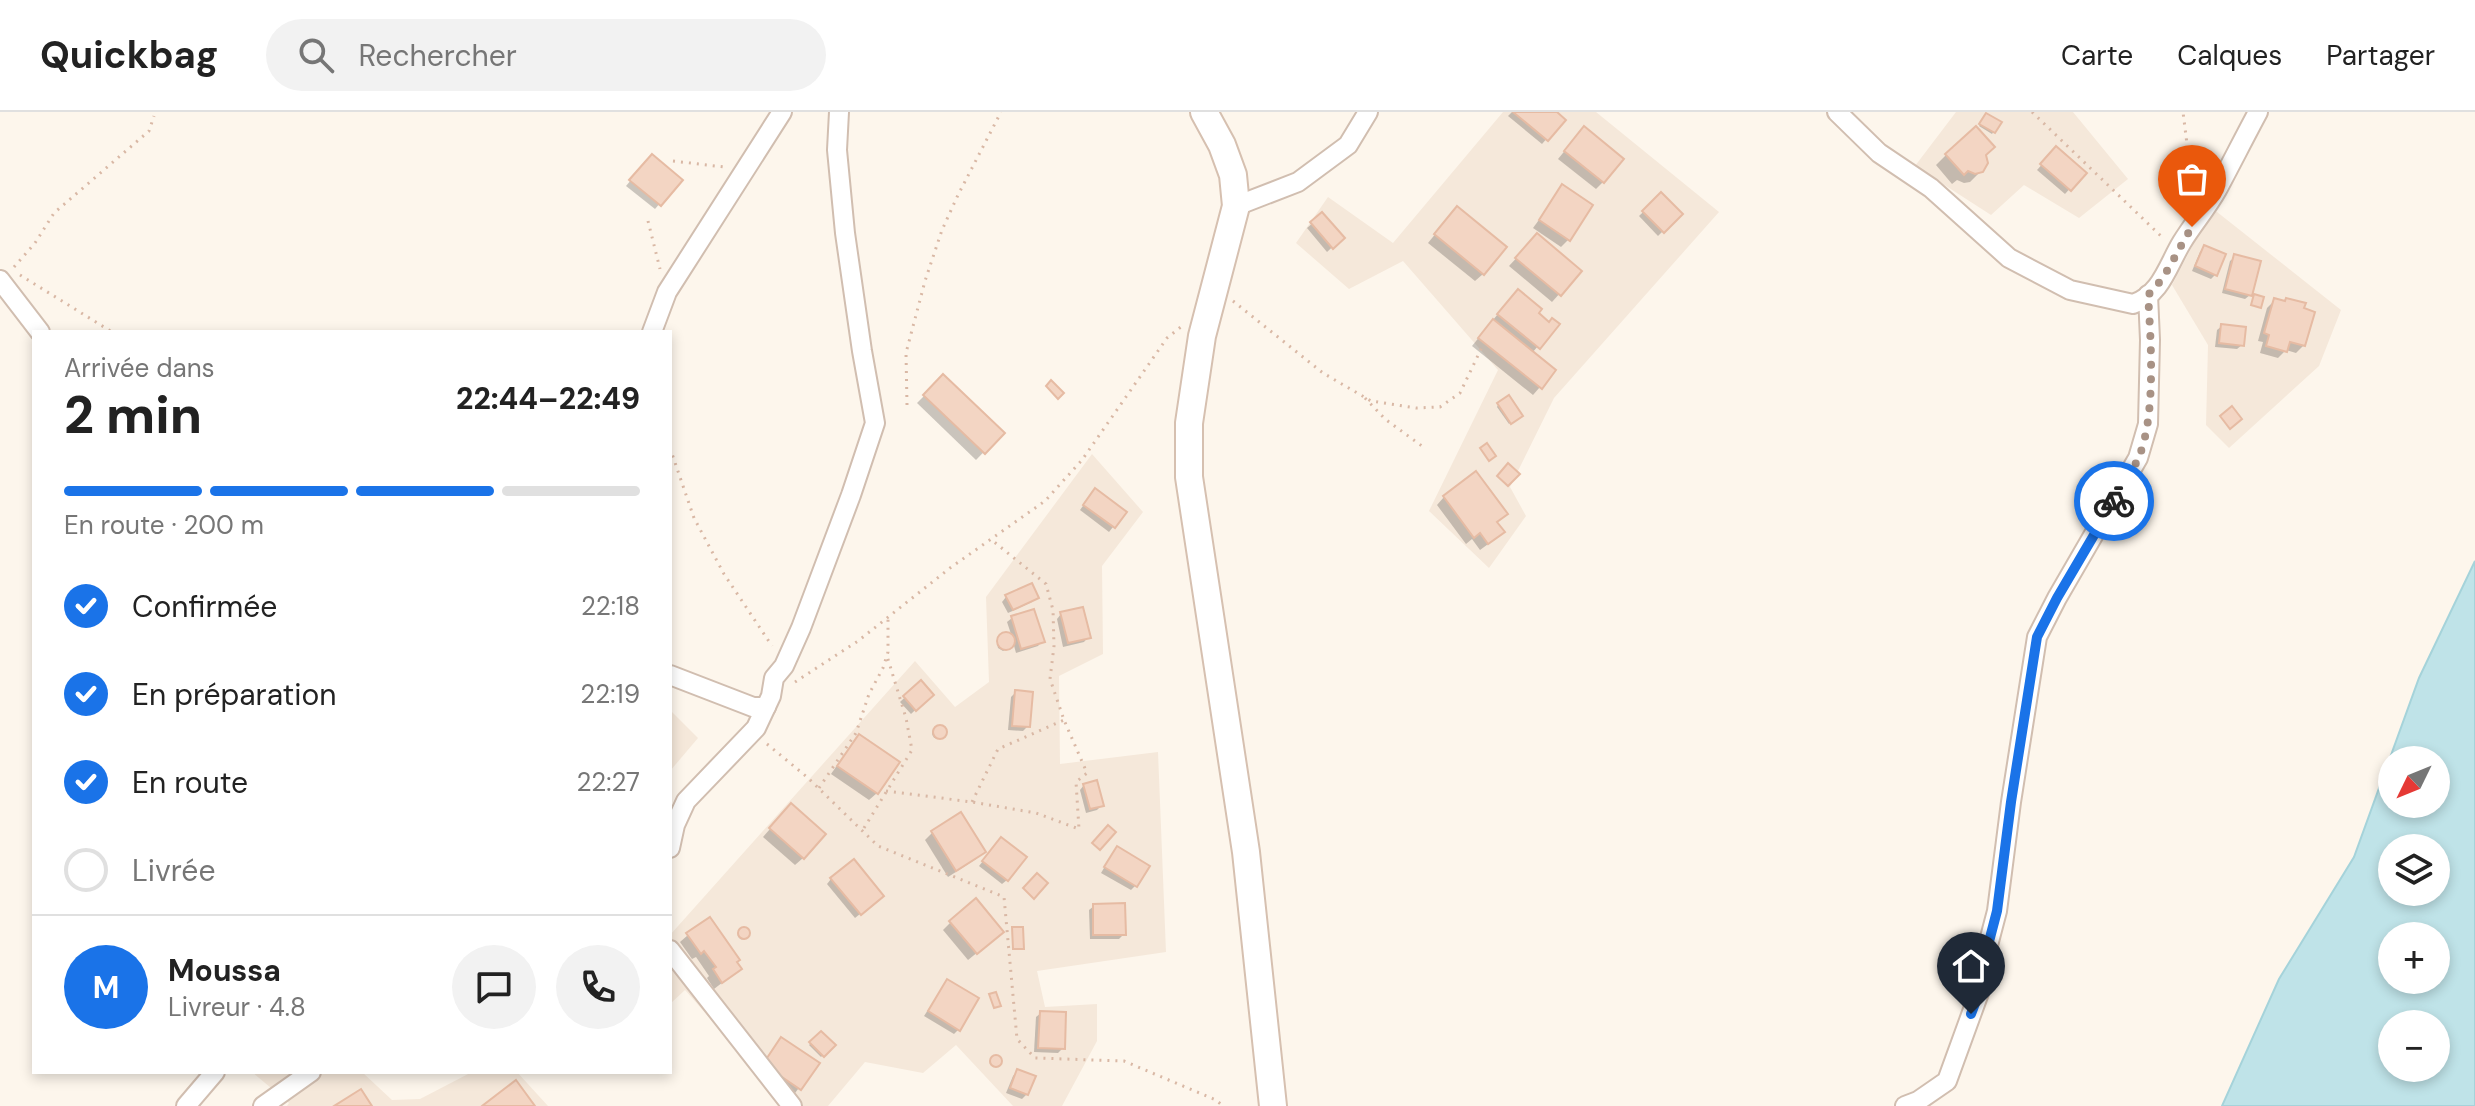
<!DOCTYPE html>
<html lang="fr">
<head>
<meta charset="utf-8">
<style>
  :root { --surface:#fff; --page:#f2f2f2; --text:#222; --muted:#767676; --line:#e0e0e0; --accent:#1a73e8 }
  body { margin:0; font-family:"DM Sans",sans-serif; background:var(--page); color:var(--text); height:100vh; display:flex; flex-direction:column; font-size:30px; white-space:nowrap }
  * { box-sizing:border-box; margin:0 }
  p { font-size:26px; color:var(--muted) }
  .icon { flex:none; width:44px; height:44px; fill:none; stroke:currentColor; stroke-width:2; stroke-linecap:round; stroke-linejoin:round }
  .map { position:relative; flex:1; overflow:hidden }
  .sheet { position:absolute; left:32px; top:218px; width:640px; height:744px; display:flex; flex-direction:column; background:var(--surface); border-radius:0px; box-shadow:0 4px 12px #0003 }
  .sheet>* { flex:none }
  .needle { width:52px; rotate:227deg }
  .fabs { position:absolute; left:2378px; top:634px; display:grid; gap:16px }
  .fabs a { display:grid; place-items:center; width:72px; height:72px; border-radius:50%; background:var(--surface); box-shadow:0 4px 12px #0003; font-size:40px }
  .pin { position:absolute; display:grid; place-items:center; width:68px; height:68px; color:#fff; margin:-82px -34px; border-radius:50% 50% 50% 0; rotate:-45deg; box-shadow:0 0 8px #0007 }
  .pin .icon { rotate:45deg }
  .courier { position:absolute; display:grid; place-items:center; width:80px; height:80px; margin:-40px; border:6px solid #1a73e8; border-radius:50%; background:#fff; color:#222; box-shadow:0 2px 10px #0007 }
  .head em { font-style:normal; font-weight:800 }
  .head div { display:flex; flex-direction:column-reverse }
  .head { display:flex; align-items:center; justify-content:space-between; height:136px; padding:0 32px }
  h1 { font-size:52px; font-weight:800; line-height:60px }
  .bar { display:grid; grid-template-columns:repeat(4,1fr); gap:12px 8px; align-content:center; height:96px; padding:0 32px }
  .bar i { height:10px; border-radius:6px; background:var(--line) }
  .bar .selected { background:var(--accent) }
  .bar p { grid-column:span 4 }
  .line { display:flex; align-items:center; gap:20px; padding:0 32px; border-top:2px solid var(--line) }
  .line div { flex:1 }
  .round { display:grid; place-items:center; flex:none; width:84px; height:84px; border-radius:42px; background:var(--page) }
  ol { padding:0 32px; list-style:none }
  li { display:flex; align-items:center; gap:24px; height:88px }
  li p { margin-inline-start:auto }
  li .icon { padding:8px; border-radius:50%; background:var(--accent); color:#fff; stroke-width:4 }
  li:last-child { color:var(--muted) }
  li i { width:44px; height:44px; border:4px solid var(--line); border-radius:50% }
  header { display:flex; align-items:center; gap:48px; box-sizing:border-box; height:112px; padding:0 40px; background:var(--surface); border-bottom:2px solid var(--line) }
  header strong { font-size:38px }
  nav { display:flex; gap:44px; margin-inline-start:auto; font-size:28px }
  .search { width:560px; height:72px; background:var(--page); display:flex; align-items:center; gap:20px; box-sizing:border-box; padding:0 28px; border-radius:44px; color:var(--muted); font-size:30px }
  .map>svg:first-child { display:block }
  .residential { fill:#f5e8da }
  .water { fill:#bfe3e8; stroke:#a5d3da; stroke-width:2; fill-rule:evenodd }
  .shadow { fill:#0003 }
  .building { fill:#f3d5c3; stroke:#e6bba3; stroke-width:2 }
  .lines { fill:none; stroke-linecap:round; stroke-linejoin:round }
  .street-casing { stroke:#d1beb0; stroke-width:22 }
  .secondary-casing { stroke:#d6c0b0; stroke-width:30 }
  .path { stroke:#d9b8a5; stroke-width:3; stroke-dasharray:2 6; stroke-linecap:butt }
  .street { stroke:#fff; stroke-width:18 }
  .secondary { stroke:#fff; stroke-width:26 }
  .done { stroke:#a89285; stroke-width:8; stroke-dasharray:0 14.4 }
  .route { stroke:#1a73e8; stroke-width:10 }
</style>
</head>
<body>
<header>
<strong>Quickbag</strong>
<div class="search"><svg class="icon" aria-label="search" viewBox="0 0 24 24"><circle cx="10" cy="10" r="6"/><path d="M15 15l6 6"/></svg>Rechercher</div>
<nav><a>Carte</a><a>Calques</a><a>Partager</a></nav>
</header>
<div class="map">
<svg width="2475" height="994" viewBox="0 0 2475 994">
  <rect width="100%" height="100%" fill="#fdf6ec"/>
  <g class="residential">
    <polygon points="1503,0 1596,0 1719,100 1554,286 1510,375 1526,404 1489,456 1429,399 1498,258 1403,149 1349,177 1296,131 1328,85 1393,131"/>
    <polygon points="1956,0 2073,0 2128,67 2079,106 2024,73 1991,103 1915,54"/>
    <polygon points="2212,96 2341,198 2319,254 2229,336 2206,313 2208,233 2172,173"/>
    <polygon points="1092,342 1143,400 1102,454 1103,542 1059,564 1060,652 1158,640 1166,840 1037,859 1045,895 1097,892 1097,929 1062,994 1013,994 956,933 923,961 865,950 828,994 787,994 685,878 670,892 670,823 915,549 955,595 989,570 986,485"/>
    <polygon points="670,598 698,626 670,659"/>
    <polygon points="252,960 362,960 392,988 420,987 472,960 517,960 548,994 287,994 289,991"/>
  </g>
  <path class="water" d="M 2475,449 L 2475,994 L 2222,994 L 2279,867 L 2354,745 L 2419,566 ZM 2392,648 L 2436,648 L 2436,692 L 2392,692 ZM 2392,736 L 2436,736 L 2436,780 L 2392,780 ZM 2392,824 L 2436,824 L 2436,868 L 2392,868 ZM 2392,912 L 2436,912 L 2436,956 L 2392,956 Z"/>
  <g class="shadow">
    <polygon points="1512,0 1554,0 1563,8 1542,32 1508,4"/>
    <polygon points="1985,5 1999,11 1992,22 1979,14"/>
    <polygon points="1577,24 1603,70 1596,77 1558,47"/>
    <polygon points="2056,37 2084,61 2065,82 2037,58"/>
    <polygon points="1946,43 1984,43 1981,59 1970,70 1964,71 1957,68 1952,72 1936,53"/>
    <polygon points="647,49 680,68 655,97 626,74"/>
    <polygon points="1563,75 1569,127 1561,135 1533,116"/>
    <polygon points="1661,83 1680,102 1658,124 1639,104"/>
    <polygon points="1322,103 1342,126 1327,140 1307,116"/>
    <polygon points="1450,104 1483,162 1475,169 1428,131"/>
    <polygon points="1533,128 1579,160 1552,190 1509,154"/>
    <polygon points="2205,135 2216,162 2211,167 2192,159 2200,140"/>
    <polygon points="2235,145 2250,183 2245,187 2222,181 2230,149"/>
    <polygon points="1510,187 1536,202 1549,212 1557,212 1532,241 1540,275 1533,283 1472,234"/>
    <polygon points="2275,188 2304,233 2296,241 2286,238 2278,246 2260,241 2263,230 2258,229 2267,196"/>
    <polygon points="2222,214 2242,233 2237,237 2215,235 2217,218"/>
    <polygon points="943,265 1002,321 976,348 917,291"/>
    <polygon points="1498,293 1520,304 1509,312 1497,295"/>
    <polygon points="1091,383 1124,401 1109,420 1080,398"/>
    <polygon points="1444,385 1496,411 1495,427 1480,438 1472,427 1466,432 1437,393"/>
    <polygon points="1006,485 1037,485 1032,490 1008,501 1002,490"/>
    <polygon points="1061,502 1088,525 1084,530 1063,535 1057,507"/>
    <polygon points="1012,506 1042,529 1038,534 1016,541 1013,530 1008,537 1003,539 998,536 997,531 1002,524 1007,522 1012,525 1007,510"/>
    <polygon points="920,571 931,583 911,602 900,590"/>
    <polygon points="1016,580 1028,614 1023,619 1008,618 1011,585"/>
    <circle cx="938" cy="621" r="6"/>
    <polygon points="852,632 877,681 869,688 831,662"/>
    <polygon points="1084,673 1102,693 1097,698 1086,701 1080,678"/>
    <polygon points="784,701 803,746 795,753 763,725"/>
    <polygon points="932,721 983,740 976,747 948,765 925,728"/>
    <polygon points="997,732 1007,768 1002,772 979,754"/>
    <polygon points="1113,741 1135,774 1131,778 1101,761"/>
    <polygon points="831,767 877,788 855,806 827,772"/>
    <polygon points="1094,794 1124,822 1119,827 1090,827 1089,798"/>
    <polygon points="951,810 994,827 968,848 943,818"/>
    <circle cx="743" cy="822" r="5.5"/>
    <polygon points="688,823 735,850 740,857 714,877 707,866 709,864 696,845 692,847 680,830"/>
    <polygon points="947,869 959,917 954,922 924,904"/>
    <polygon points="1041,901 1063,936 1058,941 1034,940 1036,905"/>
    <polygon points="821,922 833,933 821,945 809,933"/>
    <polygon points="782,927 817,952 792,985 757,960"/>
    <circle cx="994" cy="950" r="4.5"/>
    <polygon points="1017,959 1027,982 1022,987 1006,981 1013,964"/>
  </g>
  <g class="building">
    <polygon points="1513,0 1557,0 1566,8 1548,29"/>
    <polygon points="1986,1 2002,10 1995,21 1979,12"/>
    <polygon points="1584,14 1624,47 1604,71 1564,39"/>
    <polygon points="1976,14 1995,35 1986,43 1988,51 1983,60 1975,62 1968,59 1964,63 1945,42"/>
    <polygon points="2056,34 2087,61 2071,79 2040,52"/>
    <polygon points="652,42 683,68 661,94 629,68"/>
    <polygon points="1562,72 1593,93 1570,129 1539,108"/>
    <polygon points="1661,80 1683,102 1664,121 1642,99"/>
    <polygon points="1457,94 1507,135 1484,163 1434,122"/>
    <polygon points="1322,100 1345,126 1333,137 1310,110"/>
    <polygon points="1537,121 1582,159 1561,184 1515,146"/>
    <polygon points="2204,133 2226,142 2217,164 2195,154"/>
    <polygon points="2234,142 2261,149 2252,184 2225,177"/>
    <polygon points="1518,177 1542,197 1539,201 1549,210 1552,206 1560,212 1540,237 1497,202"/>
    <polygon points="2254,182 2264,185 2261,196 2251,193"/>
    <polygon points="2274,186 2285,189 2286,186 2306,191 2304,196 2315,200 2305,234 2290,230 2287,240 2266,234 2269,223 2264,221"/>
    <polygon points="1493,207 1556,258 1542,277 1478,226"/>
    <polygon points="2221,212 2246,215 2244,234 2219,231"/>
    <polygon points="943,262 1005,321 985,342 923,283"/>
    <polygon points="1051,268 1064,281 1058,287 1046,274"/>
    <polygon points="1509,283 1523,304 1511,312 1497,291"/>
    <polygon points="2232,294 2242,307 2230,317 2220,304"/>
    <polygon points="1487,331 1496,344 1489,349 1480,336"/>
    <polygon points="1508,351 1520,362 1508,374 1497,364"/>
    <polygon points="1476,359 1508,402 1497,410 1505,420 1488,432 1480,421 1474,426 1443,384"/>
    <polygon points="1095,376 1127,400 1115,416 1083,393"/>
    <polygon points="1032,471 1039,486 1013,498 1005,483"/>
    <polygon points="1083,495 1091,526 1068,531 1060,500"/>
    <polygon points="1034,497 1045,530 1021,537 1011,504"/>
    <circle cx="1006" cy="529" r="9"/>
    <polygon points="921,568 934,583 916,599 903,584"/>
    <polygon points="1015,578 1033,580 1030,615 1012,614"/>
    <circle cx="940" cy="620" r="7"/>
    <polygon points="859,622 900,650 878,682 837,654"/>
    <polygon points="1097,668 1104,694 1090,697 1083,672"/>
    <polygon points="791,691 826,722 804,747 769,716"/>
    <polygon points="961,700 986,740 956,759 931,719"/>
    <polygon points="1108,713 1116,720 1100,738 1092,731"/>
    <polygon points="1001,725 1027,745 1008,769 982,749"/>
    <polygon points="1117,734 1150,754 1137,775 1104,755"/>
    <polygon points="854,747 884,784 861,803 830,766"/>
    <polygon points="1037,761 1048,771 1034,787 1023,776"/>
    <polygon points="976,786 1004,820 977,842 949,809"/>
    <polygon points="1125,791 1126,823 1093,823 1093,792"/>
    <polygon points="710,805 740,848 737,850 742,857 722,871 713,857 716,855 704,839 701,842 686,821"/>
    <circle cx="744" cy="821" r="6"/>
    <polygon points="1012,815 1023,815 1024,837 1013,837"/>
    <polygon points="947,867 979,886 960,919 928,899"/>
    <polygon points="996,880 1001,894 994,896 989,882"/>
    <polygon points="1040,899 1066,900 1065,937 1038,936"/>
    <polygon points="821,919 836,933 824,945 809,930"/>
    <polygon points="781,925 820,951 801,978 763,952"/>
    <circle cx="996" cy="949" r="6"/>
    <polygon points="1017,957 1036,964 1028,983 1010,976"/>
    <polygon points="516,968 535,994 482,994"/>
    <polygon points="361,977 372,994 334,994"/>
  </g>
  <g class="lines">
    <g class="street-casing">
      <g id="street">
        <path d="M 1837,0 L 1879,41 L 1931,76 L 2009,146 L 2070,178 L 2133,192 C 2161,183 2168,153 2182,130 C 2193,112 2207,96 2217,78 C 2231,52 2244,26 2258,0"/>
        <polyline points="1236,94 1298,70 1348,33 1368,0"/>
        <polyline points="0,168 40,220"/>
        <polyline points="652,220 667,180 782,0"/>
        <polyline points="670,563 753,595 766,595"/>
        <polyline points="670,736 675,713 686,689 756,616 771,584 774,566 784,554 801,516 851,383 875,311 862,239 845,121 837,38 839,0"/>
        <polyline points="670,838 792,994"/>
        <polyline points="186,994 215,960"/>
        <polyline points="263,994 311,960"/>
        <polyline points="1905,994 1918,989 1947,969 1979,881 1986,841 1997,799 2011,690 2037,525 2057,486 2138,346 2148,312 2150,228 2148,183"/>
      </g>
    </g>
    <g class="secondary-casing">
      <polyline id="secondary" points="1204,0 1222,33 1233,63 1236,94 1202,224 1189,311 1189,365 1246,740 1273,994"/>
    </g>
    <g class="path">
      <polyline points="2032,0 2163,126"/>
      <polyline points="673,49 724,55"/>
      <polyline points="2180,100 2187,32 2183,0"/>
      <polyline points="648,109 660,157"/>
      <polyline points="14,155 35,131 54,101 149,19 154,4"/>
      <polyline points="20,163 112,220"/>
      <polyline points="1233,189 1323,261 1371,289 1416,296 1440,295 1460,281 1483,233"/>
      <polyline points="670,247 670,253"/>
      <polyline points="1365,286 1385,307 1426,337"/>
      <polyline points="907,293 906,241 925,169 942,118 958,83 1001,0"/>
      <polyline points="670,336 694,406 724,462 772,534"/>
      <polyline points="795,570 858,529 950,456 1045,389 1082,348 1167,226 1182,214"/>
      <polyline points="767,632 807,665 878,734 1004,785 1017,927 1035,946 1124,949 1216,988 1223,994"/>
      <polyline points="819,676 856,621 869,582 883,556 888,540 888,504"/>
      <polyline points="886,679 972,690 1036,701 1079,717 1076,670 1087,661 1064,608 1050,567 1054,534 1053,498 1046,472 993,429"/>
      <polyline points="972,690 998,637 1064,608"/>
      <polyline points="864,716 912,638 906,606 887,544"/>
    </g>
    <use href="#street" class="street"/>
    <use href="#secondary" class="secondary"/>
  </g>
  <g class="lines">
    <path class="done" d="M 2114,389 C 2122,375 2132,360 2139,345 C 2156,302 2151,230 2148,183 C 2168,164 2177,138 2192,115"/>
    <polyline class="route" points="1971,902 1979,881 1986,841 1997,799 2011,690 2037,525 2057,486 2114,389"/>
  </g>
</svg>
<div class="fabs">
<a><svg class="needle" viewBox="-14 -14 28 28"><path d="M0-13l5 13h-10z" fill="#e53935"/><path d="M0 13l5-13h-10z" fill="#767676"/></svg></a>
<a><svg class="icon" aria-label="layers" viewBox="0 0 24 24"><path d="M12 4l9 5-9 5-9-5zM3 14l9 5 9-5"/></svg></a>
<a>+</a>
<a>−</a>
</div>
<div class="pin" style="left:2192px;top:115px;background:#ea580c"><svg class="icon" aria-label="bag" viewBox="0 0 24 24"><path d="M5 8h14l-1 12H6zM9 8a3 3 0 0 1 6 0"/></svg></div>
<div class="pin" style="left:1971px;top:902px;background:#1f2937"><svg class="icon" aria-label="home" viewBox="0 0 24 24"><path d="M3 11l9-7 9 7M6 9v11h12V9"/></svg></div>
<div class="courier" style="left:2114px;top:389px"><svg class="icon" aria-label="bike" viewBox="0 0 24 24"><circle cx="6" cy="16" r="4"/><circle cx="18" cy="16" r="4"/><path d="M6 16l4-8h5l3 8M10 8l3 8H6M13 5h3"/></svg></div>
<section class="sheet">
<div class="head"><div><h1>2 min</h1><p>Arrivée dans</p></div><em>22:44–22:49</em></div>
<div class="bar"><i class="selected"></i><i class="selected"></i><i class="selected"></i><i></i><p>En route · 200 m</p></div>
<ol>
<li><svg class="icon" aria-label="check" viewBox="0 0 24 24"><path d="M5 12l5 5 9-10"/></svg>Confirmée<p>22:18</p></li>
<li><svg class="icon" aria-label="check" viewBox="0 0 24 24"><path d="M5 12l5 5 9-10"/></svg>En préparation<p>22:19</p></li>
<li><svg class="icon" aria-label="check" viewBox="0 0 24 24"><path d="M5 12l5 5 9-10"/></svg>En route<p>22:27</p></li>
<li><i></i>Livrée</li>
</ol>
<div class="line" style="height:144px"><b class="round" style="background:var(--accent);color:#fff">M</b><div><b>Moussa</b><p>Livreur · 4.8</p></div><a class="round"><svg class="icon" aria-label="chat" viewBox="0 0 24 24"><path d="M4 5h16v11H9l-5 4z"/></svg></a><a class="round"><svg class="icon" aria-label="phone" viewBox="0 0 24 24"><path d="M5 4h4l2 5-3 2q2 4 5 5l2-3 5 2v4C11 20 4 13 5 4z"/></svg></a></div>
</section>
</div>
</body>
</html>
